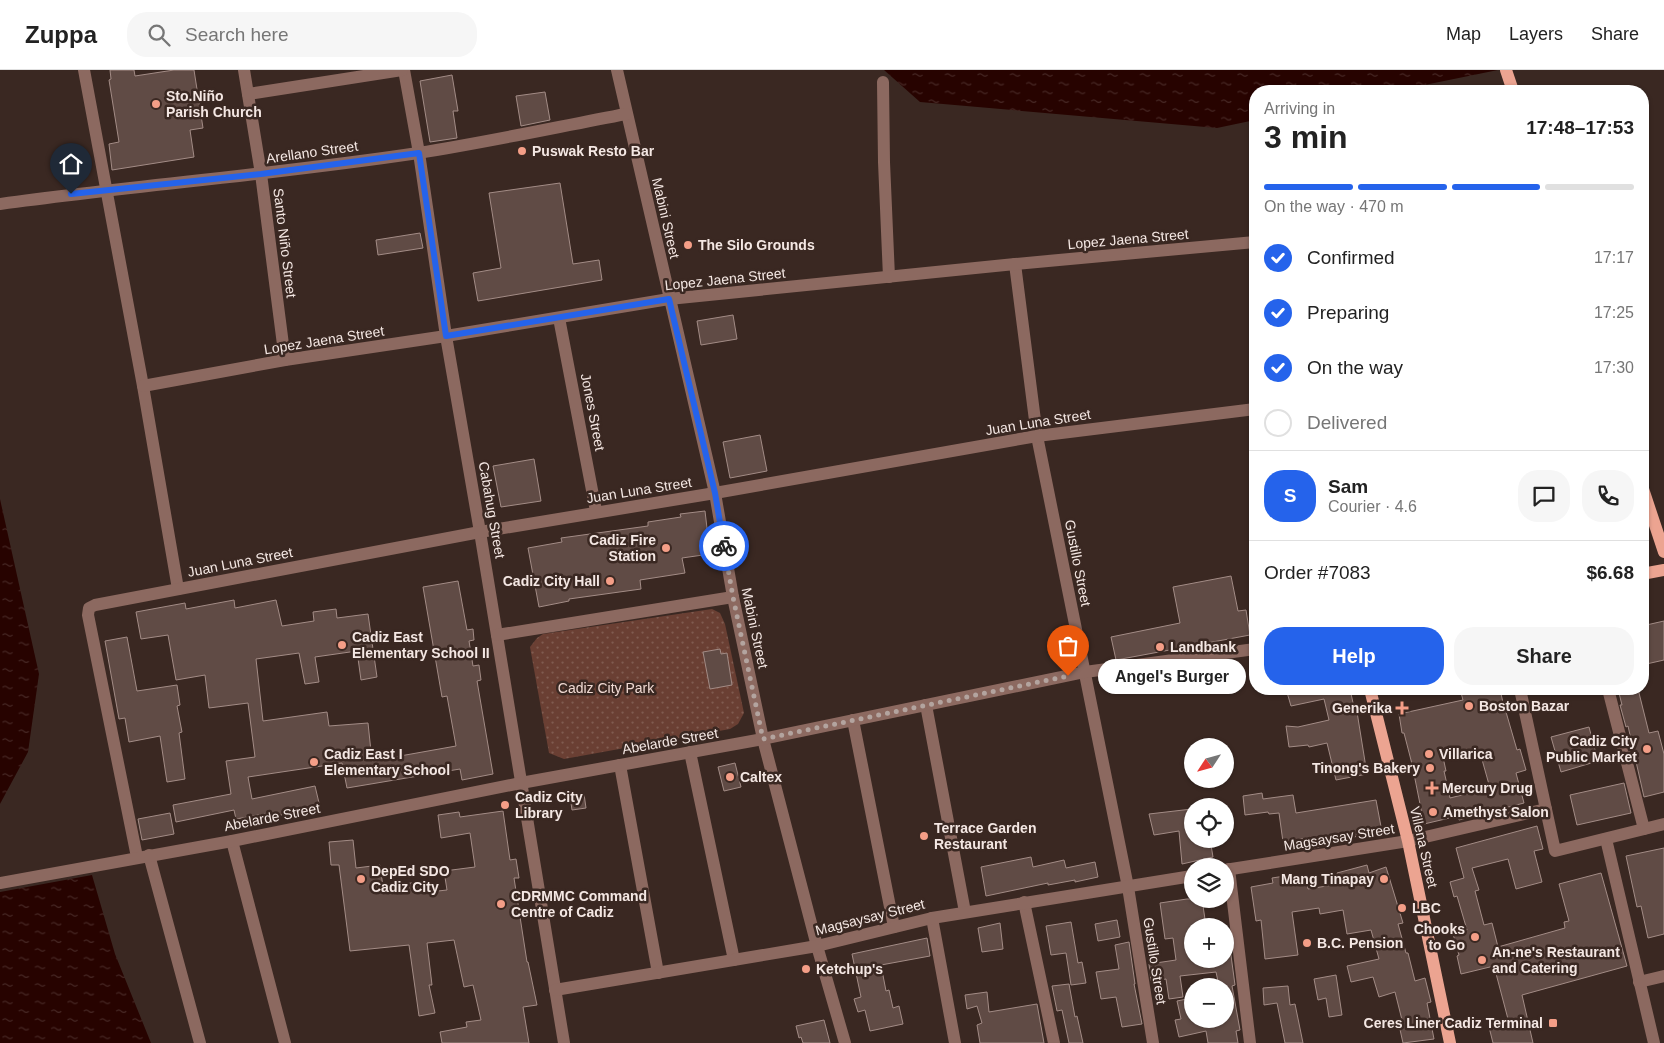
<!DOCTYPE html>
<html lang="en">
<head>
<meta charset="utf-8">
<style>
  :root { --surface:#fff; --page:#f6f6f6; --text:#222; --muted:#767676; --line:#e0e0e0; --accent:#2563eb }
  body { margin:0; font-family:Helvetica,sans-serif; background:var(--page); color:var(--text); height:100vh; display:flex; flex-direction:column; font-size:19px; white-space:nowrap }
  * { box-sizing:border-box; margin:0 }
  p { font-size:16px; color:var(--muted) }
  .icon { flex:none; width:28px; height:28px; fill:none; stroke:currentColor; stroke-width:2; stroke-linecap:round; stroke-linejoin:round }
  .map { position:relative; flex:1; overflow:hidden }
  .details { position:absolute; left:1249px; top:15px; width:400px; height:610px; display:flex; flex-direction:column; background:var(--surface); border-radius:20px; box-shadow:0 1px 4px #0004 }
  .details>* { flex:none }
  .needle { width:32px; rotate:234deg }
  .controls { position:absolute; left:1184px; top:668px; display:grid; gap:10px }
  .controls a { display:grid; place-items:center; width:50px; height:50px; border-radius:50%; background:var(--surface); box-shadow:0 1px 4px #0004; font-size:25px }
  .pin { position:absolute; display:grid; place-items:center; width:42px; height:42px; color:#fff; margin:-51px -21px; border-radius:50% 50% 50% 0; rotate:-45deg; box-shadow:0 0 5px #0007 }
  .pin .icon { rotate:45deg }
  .courier { position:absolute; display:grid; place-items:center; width:50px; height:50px; margin:-25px; border:4px solid #2563eb; border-radius:50%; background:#fff; color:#222; box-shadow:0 1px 6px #0007 }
  .bubble { position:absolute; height:35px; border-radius:18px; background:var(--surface); box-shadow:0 1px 4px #0004; font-size:16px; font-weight:700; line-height:35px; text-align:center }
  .head em { font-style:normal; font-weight:700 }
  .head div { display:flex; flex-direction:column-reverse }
  .head { display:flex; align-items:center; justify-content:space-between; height:85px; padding:0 15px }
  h1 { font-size:32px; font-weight:700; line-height:38px }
  .bar { display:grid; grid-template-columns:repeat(4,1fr); gap:8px 5px; align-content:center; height:60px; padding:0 15px }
  .bar i { height:6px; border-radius:4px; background:var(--line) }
  .bar .active { background:var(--accent) }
  .bar p { grid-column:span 4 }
  .line { display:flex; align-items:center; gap:12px; padding:0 15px; border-top:1px solid var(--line) }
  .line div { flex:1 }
  .round { display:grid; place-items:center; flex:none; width:52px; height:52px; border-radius:20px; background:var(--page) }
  ol { padding:0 15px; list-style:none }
  li { display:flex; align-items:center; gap:15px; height:55px }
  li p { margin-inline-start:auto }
  li .icon { padding:5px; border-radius:50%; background:var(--accent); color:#fff; stroke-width:4 }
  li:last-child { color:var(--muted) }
  li i { width:28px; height:28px; border:2px solid var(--line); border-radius:50% }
  .primary-button { display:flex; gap:10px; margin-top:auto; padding:10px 15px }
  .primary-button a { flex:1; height:58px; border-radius:20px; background:var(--accent); color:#fff; font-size:20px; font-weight:700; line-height:58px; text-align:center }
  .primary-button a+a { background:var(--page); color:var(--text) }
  header { display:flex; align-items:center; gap:30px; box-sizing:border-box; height:70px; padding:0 25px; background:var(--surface); border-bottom:1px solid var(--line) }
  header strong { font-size:24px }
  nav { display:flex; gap:28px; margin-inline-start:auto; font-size:18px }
  .search { width:350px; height:45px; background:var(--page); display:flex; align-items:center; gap:12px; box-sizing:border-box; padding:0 18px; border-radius:20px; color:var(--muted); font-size:19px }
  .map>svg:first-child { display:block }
  .park { fill:url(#park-dots) }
  .water { fill:url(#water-ripples) }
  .building { fill:#604b45; stroke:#a38c86; fill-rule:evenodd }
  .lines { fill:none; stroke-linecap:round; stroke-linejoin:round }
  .minor { stroke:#8c6960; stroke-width:12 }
  .major { stroke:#eca491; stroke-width:12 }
  .done { stroke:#b3a49f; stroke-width:5; stroke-dasharray:0 9 }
  .route { stroke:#2563eb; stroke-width:6 }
  .poi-dot { fill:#f49e87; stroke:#3a2822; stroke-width:2 }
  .labels { text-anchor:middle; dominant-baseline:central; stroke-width:5; stroke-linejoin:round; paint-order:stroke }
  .poi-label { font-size:14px; font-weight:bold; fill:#f4e7e3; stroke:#3a2822; text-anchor:start }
  .street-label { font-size:14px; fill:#f4e7e3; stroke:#3a2822 }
  .park-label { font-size:14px; fill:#f1dad3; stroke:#3a2822 }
</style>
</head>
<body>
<header>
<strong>Zuppa</strong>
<div class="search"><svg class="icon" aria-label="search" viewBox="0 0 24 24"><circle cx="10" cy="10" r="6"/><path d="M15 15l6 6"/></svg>Search here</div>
<nav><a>Map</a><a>Layers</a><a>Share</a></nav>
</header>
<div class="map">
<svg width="1664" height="973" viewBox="0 0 1664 973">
  <defs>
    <pattern id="park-dots" width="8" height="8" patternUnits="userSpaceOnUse" patternTransform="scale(1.25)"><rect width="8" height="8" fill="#6a3f33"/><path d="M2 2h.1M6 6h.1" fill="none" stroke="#805b50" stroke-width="1.8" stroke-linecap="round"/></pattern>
    <pattern id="water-ripples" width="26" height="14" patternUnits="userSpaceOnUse" patternTransform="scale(1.25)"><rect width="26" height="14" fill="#270300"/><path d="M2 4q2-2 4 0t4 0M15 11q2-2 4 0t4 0" fill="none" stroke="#472825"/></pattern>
  </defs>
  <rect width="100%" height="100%" fill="#3a2822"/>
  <polygon class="park" points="712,539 720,543 725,554 744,643 738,654 730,659 564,689 549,683 530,577 537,568 543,564"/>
  <g class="water">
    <polygon points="884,0 1498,0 1395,21 1255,21 1255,50 1217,58 920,32"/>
    <polygon points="0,429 39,604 28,682 0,734"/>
    <polygon points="92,805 115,884 151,973 0,973 0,822"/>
  </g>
  <g class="building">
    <polygon points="110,0 134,0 135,6 174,0 194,0 203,58 190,60 194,87 112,100 109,74 119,72 109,10 111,9"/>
    <polygon points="452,5 458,41 453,41 457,68 430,72 420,11"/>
    <polygon points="545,22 550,50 521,56 516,26"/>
    <polygon points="560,113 573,194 599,190 602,210 478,231 473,203 501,198 489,123"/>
    <polygon points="420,163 423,178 378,185 376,170"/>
    <polygon points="733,245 737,269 701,275 697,251"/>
    <polygon points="760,365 767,401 730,408 723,372"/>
    <polygon points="534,389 541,431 501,437 493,396"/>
    <polygon points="705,441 710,484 682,488 685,503 640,510 641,519 569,529 569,531 539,537 528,478 562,472 561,468 648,456 648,452 681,447 680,444"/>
    <polygon points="1231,506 1238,541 1246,540 1250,565 1116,590 1111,567 1180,553 1173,517"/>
    <polygon points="458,511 467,560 473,559 474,570 469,571 473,596 479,595 481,610 477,611 493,704 462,710 460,699 347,718 342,693 248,707 252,729 315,716 320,737 271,747 270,743 236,749 234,740 176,752 173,735 231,724 226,691 255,687 248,633 209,638 205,605 176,610 168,565 141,569 136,542 185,533 186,539 234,530 235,538 276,530 282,556 314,551 313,542 336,539 337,548 368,544 377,607 361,610 357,581 315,587 319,612 305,614 299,583 256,589 263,651 327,642 329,656 368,653 372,691 456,676 447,626 442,627 423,517"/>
    <polygon points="1664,551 1664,590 1642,595 1642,556"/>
    <polygon points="127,567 137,621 177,615 180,635 177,636 182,662 179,663 185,709 167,712 160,666 129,672 125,648 119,649 105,571"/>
    <polygon points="720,579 721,584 727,583 732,615 710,619 703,582"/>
    <polygon points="1286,619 1350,619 1355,642 1357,642 1367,704 1336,710 1327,673 1309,677 1308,675 1289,677 1286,656 1298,657 1329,650 1324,629 1291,636"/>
    <path d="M 1460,619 L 1500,619 L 1505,642 L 1506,642 L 1517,680 L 1520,679 L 1526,700 L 1516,703 L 1524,733 L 1459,750 L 1458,746 L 1424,754 L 1412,694 L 1404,663 L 1402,663 L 1399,644 L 1463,630 ZM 1467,681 L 1469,689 L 1481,686 L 1490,718 L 1450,728 L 1444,701 L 1446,701 L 1443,687 Z"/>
    <polygon points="1618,619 1638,619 1649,663 1658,661 1664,684 1664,722 1644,727 1628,656 1626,657 1620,635 1622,635"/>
    <polygon points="1589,657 1598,691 1561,702 1551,667"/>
    <polygon points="735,693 741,717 724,721 718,697"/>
    <polygon points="1624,713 1631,743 1577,755 1570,725"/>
    <polygon points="1262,723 1263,729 1293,725 1296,743 1376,730 1382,762 1342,769 1343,771 1314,778 1313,767 1283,772 1279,743 1269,744 1268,742 1245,745 1243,726"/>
    <polygon points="584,724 586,738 572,740 570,726"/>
    <polygon points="1192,739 1192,769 1210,769 1213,787 1182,794 1179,761 1154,765 1149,744"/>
    <polygon points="503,741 510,790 516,789 519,808 514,808 527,892 528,892 537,935 523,937 529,973 442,973 440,962 467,957 466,952 481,950 473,915 464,917 454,870 427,873 432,915 429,915 435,943 419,946 409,875 350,881 339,795 331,795 329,772 353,770 356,798 380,795 383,817 418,812 420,823 447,820 444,801 475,797 470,763 441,768 438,745 459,742 460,747"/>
    <polygon points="170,743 174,764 142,770 138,749"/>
    <polygon points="1537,756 1543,779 1534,781 1542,812 1516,819 1508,789 1472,798 1479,820 1475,821 1484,855 1492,853 1498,877 1565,858 1564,852 1569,851 1559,814 1601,803 1627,896 1522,925 1533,973 1493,973 1488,953 1508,949 1494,896 1461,904 1457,886 1459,885 1453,864 1467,860 1457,826 1454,827 1450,812 1464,808 1456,778"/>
    <polygon points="1664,778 1664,864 1648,868 1641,836 1637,837 1626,786"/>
    <polygon points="1031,787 1033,797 1064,790 1066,798 1095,792 1098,807 1075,812 1075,810 1048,815 1048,813 986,826 981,797"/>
    <polygon points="1367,795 1369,803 1386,797 1403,853 1398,854 1406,883 1408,883 1415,911 1425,908 1431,932 1427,933 1434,969 1403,973 1399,955 1403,954 1395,922 1379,927 1373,907 1351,912 1347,896 1379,889 1371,860 1347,864 1343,840 1320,844 1319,838 1292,842 1298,885 1265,889 1261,850 1256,851 1251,817 1273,813 1272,808 1285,806 1286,811 1306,808 1308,819 1339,814 1337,803"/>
    <polygon points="1187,829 1202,829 1206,856 1192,856 1192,889 1225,889 1225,879 1230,878 1235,915 1232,916 1240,960 1236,961 1238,973 1208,973 1206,961 1179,967 1175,950 1181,949 1177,931 1192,928 1192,949 1225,949 1225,916 1219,916 1216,902 1180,906 1183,927 1169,929 1166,909 1151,911 1149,894 1176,890 1173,868 1165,869 1160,833"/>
    <polygon points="1117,850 1120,867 1098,871 1095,854"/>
    <polygon points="1071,852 1078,893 1082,892 1086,913 1071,915 1066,883 1051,885 1046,856"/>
    <polygon points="1000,853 1003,879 982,882 978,858"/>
    <polygon points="927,868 930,886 881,895 886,921 889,920 893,938 899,936 903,954 870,961 865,940 858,942 854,929 861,927 852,884"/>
    <polygon points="1129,872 1135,914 1134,914 1142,954 1122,957 1116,927 1101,929 1096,902 1119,899 1115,875"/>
    <polygon points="1336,905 1342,945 1329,947 1326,928 1318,930 1314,909"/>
    <polygon points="1069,914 1075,947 1077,946 1083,973 1069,973 1062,940 1057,941 1052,916"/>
    <polygon points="1288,916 1290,935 1295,934 1303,973 1285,973 1277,933 1264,935 1263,918"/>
    <polygon points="987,922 989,942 1037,934 1044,973 980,973 977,955 982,953 977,936 967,939 965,925"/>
    <polygon points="824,950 830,973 803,973 801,967 799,968 796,956"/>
  </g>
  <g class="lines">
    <g class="minor">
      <polyline points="84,0 143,316 178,519"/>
      <polyline points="244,0 261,104 285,290"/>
      <polyline points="404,0 419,83 446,266 480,462 564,973"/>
      <polyline points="617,0 715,423 733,527 763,669 817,876 845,973"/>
      <polyline points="883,12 884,92 889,207"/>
      <polyline points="248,24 402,0"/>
      <path d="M 0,134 C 139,115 279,104 418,83 C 488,72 557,57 626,44"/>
      <polyline points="1015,194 1037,366 1128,817 1153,973"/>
      <polyline points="559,248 596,441"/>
      <polyline points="143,316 285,290 446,266 669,229 1015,194 1255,172"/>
      <polyline points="497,565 733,527"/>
      <polyline points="1520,619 1555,781 1664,754"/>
      <polyline points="1608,619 1644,759"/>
      <polyline points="926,635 965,842"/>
      <polyline points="853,650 894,857"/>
      <polyline points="690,682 734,890"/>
      <polyline points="620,695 658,903"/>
      <polyline points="1606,769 1654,973"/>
      <polyline points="232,771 285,973"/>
      <polyline points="149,785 200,973"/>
      <polyline points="137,787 88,545 89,538 95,535 480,462 715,423 1037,366 1255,339"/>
      <polyline points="1229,799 1250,973"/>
      <polyline points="1225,800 1408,771 1546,739"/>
      <polyline points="0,813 232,771 521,713 763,669 1085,602 1255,579"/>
      <polyline points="1024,832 1054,973"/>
      <polyline points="932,848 955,973"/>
      <polyline points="1639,912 1664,906"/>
      <polyline points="555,920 817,876 932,848 1192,806"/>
    </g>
    <g class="major">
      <polyline points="1506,0 1513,21"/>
      <polyline points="1642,416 1664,482"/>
      <polyline points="1642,504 1664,500"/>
      <polyline points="1370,619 1408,771 1450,973"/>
    </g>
  </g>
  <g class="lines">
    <polyline class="done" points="724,476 733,527 763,669 1068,606"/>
    <polyline class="route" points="71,124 261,104 419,83 446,266 669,229 715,423 724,476"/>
  </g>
  <g class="poi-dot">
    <circle cx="156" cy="34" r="5"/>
    <circle cx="522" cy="81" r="5"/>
    <circle cx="688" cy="175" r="5"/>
    <circle cx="666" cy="478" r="5"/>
    <circle cx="610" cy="511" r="5"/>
    <circle cx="342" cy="575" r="5"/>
    <circle cx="1160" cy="577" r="5"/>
    <circle cx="1469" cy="636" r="5"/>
    <path d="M1399.5 630.5h5v5h5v5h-5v5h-5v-5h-5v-5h5z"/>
    <circle cx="1647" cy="679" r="5"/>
    <circle cx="1429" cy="684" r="5"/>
    <circle cx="314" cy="692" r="5"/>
    <circle cx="1430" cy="698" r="5"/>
    <circle cx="730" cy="707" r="5"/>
    <path d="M1429.5 710.5h5v5h5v5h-5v5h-5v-5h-5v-5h5z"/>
    <circle cx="505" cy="735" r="5"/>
    <circle cx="1433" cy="742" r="5"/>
    <circle cx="924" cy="766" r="5"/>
    <circle cx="361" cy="809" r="5"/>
    <circle cx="1384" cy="809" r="5"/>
    <circle cx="501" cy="834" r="5"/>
    <circle cx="1402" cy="838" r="5"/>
    <circle cx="1475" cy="867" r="5"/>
    <circle cx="1307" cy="873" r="5"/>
    <circle cx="1482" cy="890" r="5"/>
    <circle cx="806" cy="899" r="5"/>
    <rect x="1548" y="948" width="10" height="10" rx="2.5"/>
  </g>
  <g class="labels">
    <g class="poi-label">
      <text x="166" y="26">Sto.Niño<tspan x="166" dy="16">Parish Church</tspan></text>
      <text x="532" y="81">Puswak Resto Bar</text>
      <text x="698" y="175">The Silo Grounds</text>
      <text x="656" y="470" text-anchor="end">Cadiz Fire<tspan x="656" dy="16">Station</tspan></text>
      <text x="600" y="511" text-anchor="end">Cadiz City Hall</text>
      <text x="352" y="567">Cadiz East<tspan x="352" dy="16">Elementary School II</tspan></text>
      <text x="1170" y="577">Landbank</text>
      <text x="1479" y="636">Boston Bazar</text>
      <text x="1392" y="638" text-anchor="end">Generika</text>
      <text x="1637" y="671" text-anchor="end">Cadiz City<tspan x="1637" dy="16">Public Market</tspan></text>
      <text x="324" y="684">Cadiz East I<tspan x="324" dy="16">Elementary School</tspan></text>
      <text x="1439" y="684">Villarica</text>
      <text x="1420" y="698" text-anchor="end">Tinong's Bakery</text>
      <text x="740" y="707">Caltex</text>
      <text x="1442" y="718">Mercury Drug</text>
      <text x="515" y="727">Cadiz City<tspan x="515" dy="16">Library</tspan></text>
      <text x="1443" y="742">Amethyst Salon</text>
      <text x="934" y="758">Terrace Garden<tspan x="934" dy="16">Restaurant</tspan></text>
      <text x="371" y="801">DepEd SDO<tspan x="371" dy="16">Cadiz City</tspan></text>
      <text x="1374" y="809" text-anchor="end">Mang Tinapay</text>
      <text x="511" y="826">CDRMMC Command<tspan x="511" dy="16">Centre of Cadiz</tspan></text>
      <text x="1412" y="838">LBC</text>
      <text x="1465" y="859" text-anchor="end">Chooks<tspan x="1465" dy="16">to Go</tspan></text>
      <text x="1317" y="873">B.C. Pension</text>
      <text x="1492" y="882">An-ne's Restaurant<tspan x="1492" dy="16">and Catering</tspan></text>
      <text x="816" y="899">Ketchup's</text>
      <text x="1543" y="953" text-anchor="end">Ceres Liner Cadiz Terminal</text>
    </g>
    <g class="street-label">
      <text transform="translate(312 82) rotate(-8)">Arellano Street</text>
      <text transform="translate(666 148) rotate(77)">Mabini Street</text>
      <text transform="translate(1128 169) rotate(-5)">Lopez Jaena Street</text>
      <text transform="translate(285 173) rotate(83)">Santo Niño Street</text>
      <text transform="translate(725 209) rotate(-6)">Lopez Jaena Street</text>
      <text transform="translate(324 270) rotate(-9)">Lopez Jaena Street</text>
      <text transform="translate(593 342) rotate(79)">Jones Street</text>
      <text transform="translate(1038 352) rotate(-9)">Juan Luna Street</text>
      <text transform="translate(639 420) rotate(-9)">Juan Luna Street</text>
      <text transform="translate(492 440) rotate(80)">Cabahug Street</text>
      <text transform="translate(240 492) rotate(-11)">Juan Luna Street</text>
      <text transform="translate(1078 493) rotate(79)">Gustillo Street</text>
      <text transform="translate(755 558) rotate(78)">Mabini Street</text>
      <text transform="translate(670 671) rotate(-10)">Abelarde Street</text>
      <text transform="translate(272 747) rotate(-11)">Abelarde Street</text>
      <text transform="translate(1339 767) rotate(-9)">Magsaysay Street</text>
      <text transform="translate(1424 777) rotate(77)">Villena Street</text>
      <text transform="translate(870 847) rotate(-14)">Magsaysay Street</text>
      <text transform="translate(1155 891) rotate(81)">Gustillo Street</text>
    </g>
    <g class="park-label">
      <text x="606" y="618">Cadiz City Park</text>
    </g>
  </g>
</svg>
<div class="controls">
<a><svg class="needle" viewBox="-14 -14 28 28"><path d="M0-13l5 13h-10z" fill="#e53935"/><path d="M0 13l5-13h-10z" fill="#767676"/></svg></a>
<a><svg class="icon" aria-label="locate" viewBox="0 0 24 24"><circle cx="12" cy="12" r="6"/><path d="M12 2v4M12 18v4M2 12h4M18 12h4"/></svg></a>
<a><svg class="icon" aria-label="layers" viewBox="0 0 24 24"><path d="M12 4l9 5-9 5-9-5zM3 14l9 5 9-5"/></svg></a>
<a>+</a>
<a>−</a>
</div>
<div class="pin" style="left:1068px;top:606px;background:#ea580c"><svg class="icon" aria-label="bag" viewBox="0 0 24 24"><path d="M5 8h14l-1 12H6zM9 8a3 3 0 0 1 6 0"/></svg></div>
<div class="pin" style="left:71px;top:124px;background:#1f2937"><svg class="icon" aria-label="home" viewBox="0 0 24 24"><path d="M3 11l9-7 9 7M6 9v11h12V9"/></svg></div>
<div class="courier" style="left:724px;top:476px"><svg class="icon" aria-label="bike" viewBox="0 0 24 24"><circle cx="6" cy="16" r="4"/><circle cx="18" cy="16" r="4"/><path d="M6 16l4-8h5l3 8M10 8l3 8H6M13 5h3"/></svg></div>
<div class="bubble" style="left:1098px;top:589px;width:148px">Angel's Burger</div>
<section class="details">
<div class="head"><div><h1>3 min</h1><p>Arriving in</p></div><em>17:48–17:53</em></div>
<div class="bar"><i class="active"></i><i class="active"></i><i class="active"></i><i></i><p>On the way · 470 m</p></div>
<ol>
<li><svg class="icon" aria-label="check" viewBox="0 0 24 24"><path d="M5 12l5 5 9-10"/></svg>Confirmed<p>17:17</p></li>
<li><svg class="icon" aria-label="check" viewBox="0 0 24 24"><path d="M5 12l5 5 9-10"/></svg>Preparing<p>17:25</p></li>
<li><svg class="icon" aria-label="check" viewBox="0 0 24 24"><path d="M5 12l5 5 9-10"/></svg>On the way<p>17:30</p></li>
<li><i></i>Delivered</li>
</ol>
<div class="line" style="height:90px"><b class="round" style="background:var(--accent);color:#fff">S</b><div><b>Sam</b><p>Courier · 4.6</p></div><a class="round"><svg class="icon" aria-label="chat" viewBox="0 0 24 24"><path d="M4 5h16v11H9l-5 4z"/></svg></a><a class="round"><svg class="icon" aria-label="phone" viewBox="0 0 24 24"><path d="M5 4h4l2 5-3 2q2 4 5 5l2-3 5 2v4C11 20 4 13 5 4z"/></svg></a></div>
<div class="line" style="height:65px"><div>Order #7083</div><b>$6.68</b></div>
<div class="primary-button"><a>Help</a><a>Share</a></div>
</section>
</div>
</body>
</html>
